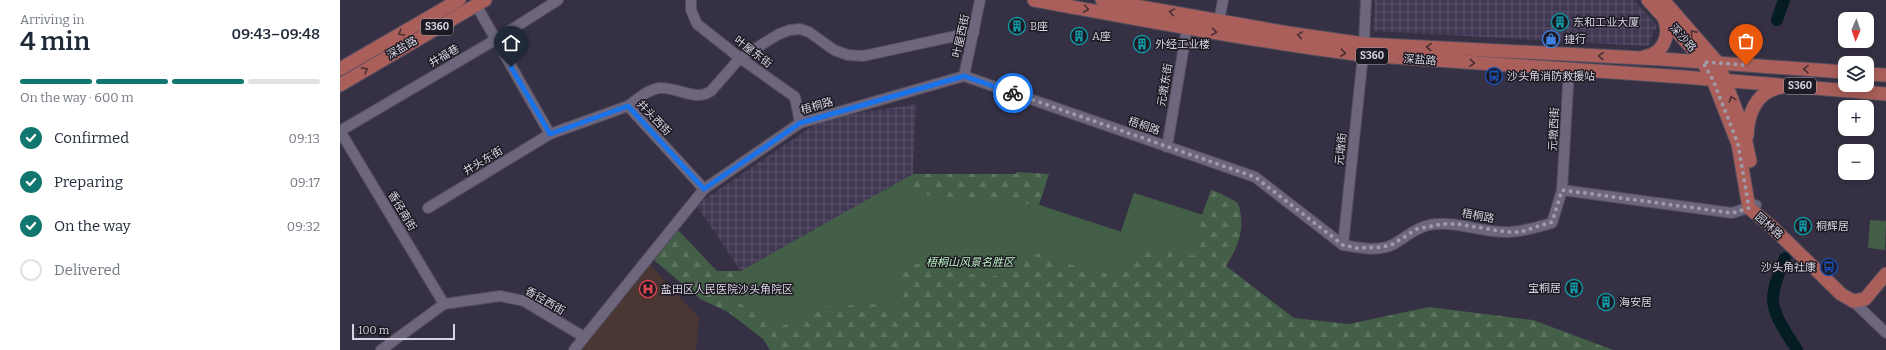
<!DOCTYPE html>
<html lang="en">
<head>
<meta charset="utf-8">
<style>
  :root { --surface:#fff; --page:#f6f6f7; --text:#1f2937; --muted:#747a83; --line:#e0e1e3; --accent:#127670 }
  body { margin:0; font-family:Bitter,"Noto Sans SC",serif; background:var(--page); color:var(--text); height:100vh; display:flex; flex-direction:column; font-size:15px; white-space:nowrap }
  * { box-sizing:border-box; margin:0 }
  p { font-size:13px; color:var(--muted) }
  .icon { flex:none; width:22px; height:22px; fill:none; stroke:currentColor; stroke-width:2; stroke-linecap:round; stroke-linejoin:round }
  .map { position:relative; flex:1; overflow:hidden }
  .sheet { display:flex; flex-direction:column; background:var(--surface); width:340px }
  .sheet>* { flex:none }
  .needle { width:26px; rotate:182deg }
  .controls { position:absolute; left:1498px; top:12px; display:grid; gap:8px }
  .controls a { display:grid; place-items:center; width:36px; height:36px; border-radius:8px; background:var(--surface); box-shadow:0 2px 10px #0003; font-size:20px }
  .scale { position:absolute; left:12px; bottom:10px; width:103px; box-sizing:border-box; padding-left:4px; border:2px solid #d8d5e2; border-top:0; font-size:11px; line-height:14px; white-space:nowrap; color:#d8d5e2; -webkit-text-stroke:3px #1d1a23; paint-order:stroke }
  .pin { position:absolute; display:grid; place-items:center; width:34px; height:34px; color:#fff; margin:-41px -17px; border-radius:50% 50% 50% 0; rotate:-45deg; box-shadow:0 0 4px #0007 }
  .pin .icon { rotate:45deg }
  .courier { position:absolute; display:grid; place-items:center; width:40px; height:40px; margin:-20px; border:3px solid #1a73e8; border-radius:50%; background:#fff; color:#222; box-shadow:0 1px 5px #0007 }
  .summary em { font-style:normal; font-weight:600 }
  .summary div { display:flex; flex-direction:column-reverse }
  .summary { display:flex; align-items:center; justify-content:space-between; height:68px; padding:0 20px }
  h1 { font-size:26px; font-weight:600; line-height:30px }
  .bar { display:grid; grid-template-columns:repeat(4,1fr); gap:6px 4px; align-content:center; height:48px; padding:0 20px }
  .bar i { height:5px; border-radius:3px; background:var(--line) }
  .bar .selected { background:var(--accent) }
  .bar p { grid-column:span 4 }
  ol { padding:0 20px; list-style:none }
  li { display:flex; align-items:center; gap:12px; height:44px }
  li p { margin-inline-start:auto }
  li .icon { padding:4px; border-radius:50%; background:var(--accent); color:#fff; stroke-width:4 }
  li:last-child { color:var(--muted) }
  li i { width:22px; height:22px; border:2px solid var(--line); border-radius:50% }
  main { display:flex; flex:1; min-height:0 }
  .map>svg:first-child { display:block }
  .industrial { fill:url(#industrial-grid) }
  .medical { fill:#4a3633 }
  .forest { fill:url(#forest-firs) }
  .park { fill:#445f47 }
  .lines { fill:none; stroke-linecap:round; stroke-linejoin:round }
  .river { stroke:#031d23; stroke-width:12 }
  .minor-casing { stroke:#524d5e; stroke-width:12 }
  .major-casing { stroke:#524d5e; stroke-width:15 }
  .minor { stroke:#6d667c; stroke-width:10 }
  .major { stroke:#aa5f5a; stroke-width:13 }
  .oneway { stroke:#472f34 }
  .done { stroke:#9f9bab; stroke-width:4; stroke-dasharray:0 7.2 }
  .route { stroke:#1a73e8; stroke-width:5 }
  .labels { text-anchor:middle; dominant-baseline:central; stroke-width:3; stroke-linejoin:round; paint-order:stroke }
  .shield { fill:#1d1a23; stroke:#a09da9; stroke-width:1 }
  .shield-label { font-size:10px; font-weight:bold; fill:#d8d5e2 }
  .poi-label { font-size:11px; fill:#d8d5e2; stroke:#1d1a23; text-anchor:start }
  .street-label { font-size:11px; fill:#d8d5e2; stroke:#1d1a23 }
  .park-label { font-size:11px; font-style:italic; fill:#bcf4c3; stroke:#1d1a23 }
</style>
</head>
<body>
<main>
<section class="sheet">
<div class="summary"><div><h1>4 min</h1><p>Arriving in</p></div><em>09:43–09:48</em></div>
<div class="bar"><i class="selected"></i><i class="selected"></i><i class="selected"></i><i></i><p>On the way · 600 m</p></div>
<ol>
<li><svg class="icon" aria-label="check" viewBox="0 0 24 24"><path d="M5 12l5 5 9-10"/></svg>Confirmed<p>09:13</p></li>
<li><svg class="icon" aria-label="check" viewBox="0 0 24 24"><path d="M5 12l5 5 9-10"/></svg>Preparing<p>09:17</p></li>
<li><svg class="icon" aria-label="check" viewBox="0 0 24 24"><path d="M5 12l5 5 9-10"/></svg>On the way<p>09:32</p></li>
<li><i></i>Delivered</li>
</ol>
</section>
<div class="map">
<svg width="1546" height="350" viewBox="0 0 1546 350">
  <defs>
    <pattern id="industrial-grid" width="8" height="8" patternUnits="userSpaceOnUse"><rect width="8" height="8" fill="#403852"/><path d="M0 4h8M4 0v8" fill="none" stroke="#5b546b"/></pattern>
    <pattern id="forest-firs" width="22" height="20" patternUnits="userSpaceOnUse"><rect width="22" height="20" fill="#445f47"/><path d="M5 1l3.5 6h-7zM16 11l3.5 6h-7z" fill="#5e7561"/></pattern>
  </defs>
  <rect width="100%" height="100%" fill="#363044"/>
  <g class="industrial">
    <polygon points="1027,0 1294,0 1317,26 1308,46 1033,31 1035,1"/>
    <polygon points="576,104 573,174 401,271 356,205 483,119"/>
  </g>
  <polygon class="medical" points="306,260 359,318 356,350 234,350"/>
  <path class="forest" d="M 677,172 L 709,174 L 699,205 L 781,232 L 794,193 L 862,215 L 871,190 L 882,194 L 898,203 C 906,227 899,245 886,266 L 954,318 L 1009,324 L 1089,307 L 1193,320 L 1273,350 L 430,350 L 423,339 L 388,312 L 360,299 L 314,260 L 338,230 L 377,271 L 401,271 L 573,174 L 676,174 Z"/>
  <g class="park">
    <path d="M 573,174 L 576,194 L 699,205 L 781,232 L 794,193 L 863,215 L 853,256 C 824,246 812,245 785,262 C 778,266 773,270 766,273 L 735,266 L 701,253 L 682,257 L 662,275 L 647,277 L 620,272 L 587,262 L 567,266 L 557,281 L 562,312 L 533,304 L 482,307 L 440,327 L 377,290 L 401,271 Z"/>
    <polygon points="1530,220 1546,221 1545,250 1528,248"/>
  </g>
  <g class="lines">
    <g class="river">
      <polyline points="1437,20 1444,0"/>
      <path d="M 1445,258 C 1440,270 1434,284 1433,297 C 1432,315 1448,335 1457,350"/>
    </g>
    <g class="minor-casing">
      <g id="minor">
        <polyline points="351,0 351,10 357,24 400,58 455,97 460,123"/>
        <polyline points="136,5 210,134"/>
        <polyline points="879,21 883,0"/>
        <polyline points="1024,44 1026,0"/>
        <polyline points="624,76 640,0"/>
        <path d="M 288,106 C 298,99 308,89 320,88 C 338,87 356,102 371,91 L 400,58 L 439,34 L 450,30 L 460,29 L 469,32 L 494,50 L 508,55 L 523,56 L 634,32"/>
        <polyline points="0,131 155,40 218,0"/>
        <polyline points="0,131 104,304"/>
        <polyline points="827,147 847,28"/>
        <polyline points="1222,190 1229,69"/>
        <polyline points="88,208 210,134 288,106 364,189"/>
        <polyline points="1003,245 1023,55"/>
        <polyline points="1513,301 1546,333"/>
        <polyline points="41,350 104,304 160,296 184,301 244,337"/>
        <path d="M 234,350 L 364,189 L 460,123 L 624,76 L 915,177 L 1003,245 C 1019,248 1039,252 1054,244 C 1066,237 1075,228 1089,225 C 1116,220 1141,233 1168,232 C 1183,232 1197,227 1212,223 L 1222,190 L 1392,213 L 1416,205"/>
      </g>
    </g>
    <g class="major-casing">
      <g id="major">
        <path d="M 694,0 C 804,20 913,41 1023,55 L 1344,77 L 1546,94"/>
        <polyline points="762,0 948,33 1024,44 1321,59 1505,72"/>
        <polyline points="1308,0 1360,57 1373,80 1398,144 1409,208 1432,227 1501,294 1513,301"/>
        <polyline points="1323,0 1378,63 1403,128 1410,161"/>
        <path d="M 1304,57 C 1323,54 1331,36 1324,18"/>
        <polyline points="0,69 119,0"/>
        <polyline points="1527,74 1546,75"/>
        <polyline points="0,85 145,0"/>
        <path d="M 1407,136 C 1408,113 1416,91 1442,87"/>
        <polyline points="1513,301 1525,299 1546,274"/>
      </g>
    </g>
    <use href="#minor" class="minor"/>
    <use href="#major" class="major"/>
  </g>
  <defs><path id="oneway-chevron" d="M-2-3.5L2.5 0L-2 3.5" fill="none" stroke-width="1.6" stroke-linecap="round" stroke-linejoin="round"/></defs>
  <g class="oneway">
    <use href="#oneway-chevron" transform="translate(746 9) rotate(10)"/>
    <use href="#oneway-chevron" transform="translate(832 12) rotate(-170)"/>
    <use href="#oneway-chevron" transform="translate(874 32) rotate(9)"/>
    <use href="#oneway-chevron" transform="translate(61 33) rotate(150)"/>
    <use href="#oneway-chevron" transform="translate(1353 33) rotate(-132)"/>
    <use href="#oneway-chevron" transform="translate(960 35) rotate(-171)"/>
    <use href="#oneway-chevron" transform="translate(1089 47) rotate(-177)"/>
    <use href="#oneway-chevron" transform="translate(1003 53) rotate(8)"/>
    <use href="#oneway-chevron" transform="translate(1261 56) rotate(-177)"/>
    <use href="#oneway-chevron" transform="translate(1132 63) rotate(4)"/>
    <use href="#oneway-chevron" transform="translate(1466 69) rotate(-176)"/>
    <use href="#oneway-chevron" transform="translate(25 70) rotate(-31)"/>
    <use href="#oneway-chevron" transform="translate(1392 99) rotate(-110)"/>
  </g>
  <g class="lines">
    <polyline class="done" points="673,93 915,177 1003,245 1016,248 1043,247 1053,244 1077,229 1102,224 1118,224 1166,232 1180,232 1212,222 1222,190 1392,213 1409,208 1398,144 1373,80 1363,62 1406,65"/>
    <polyline class="route" points="171,67 210,134 288,106 364,189 460,123 624,76 673,93"/>
  </g>
  <defs>
    <g id="building-ring" transform="scale(0.9)"><circle r="9.5" fill="#1d1a23" stroke="#0f9aa8" stroke-width="1.5"/><path d="M-4-6H4V6H1V3H-1V6H-4ZM-2.5-4.3h1.7v1.8h-1.7ZM.8-4.3h1.7v1.8H.8ZM-2.5-1h1.7V.8h-1.7ZM.8-1h1.7V.8H.8Z" fill="#0f9aa8"/></g>
    <g id="shop-ring" transform="scale(0.9)"><circle r="9.5" fill="#1d1a23" stroke="#3f7fe0" stroke-width="1.5"/><path d="M-5-2.5h2.3a2.7 3.5 0 0 1 5.4 0H5L5.5 6h-11ZM-1.5-2.5h3a1.5 2.3 0 0 0-3 0Z" fill="#3f7fe0"/></g>
    <g id="bus-ring" transform="scale(0.9)"><circle r="9.5" fill="#1d1a23" stroke="#1a4fb4" stroke-width="1.5"/><path d="M-5-6H5V4H4V6H2V4H-2V6H-4V4H-5ZM-3.5-4V0h7V-4ZM-3.5 1.2v1.5H-2V1.2ZM2 1.2v1.5H3.5V1.2Z" fill="#1a4fb4"/></g>
    <g id="hospital-ring" transform="scale(0.9)"><circle r="9.5" fill="#1d1a23" stroke="#e0444e" stroke-width="1.5"/><path d="M-5-5h3v3.5h4V-5h3V5h-3V1.5h-4V5h-3Z" fill="#e0444e"/></g>
  </defs>
  <g fill-rule="evenodd">
    <use href="#building-ring" x="1220" y="22"/>
    <use href="#building-ring" x="677" y="26"/>
    <use href="#building-ring" x="739" y="36"/>
    <use href="#shop-ring" x="1211" y="39"/>
    <use href="#building-ring" x="802" y="44"/>
    <use href="#bus-ring" x="1154" y="76"/>
    <use href="#building-ring" x="1463" y="226"/>
    <use href="#bus-ring" x="1489" y="267"/>
    <use href="#building-ring" x="1234" y="288"/>
    <use href="#hospital-ring" x="308" y="289"/>
    <use href="#building-ring" x="1266" y="302"/>
  </g>
  <g class="labels">
    <g class="shield">
      <rect x="81" y="19" width="32" height="16" rx="3"/>
      <rect x="1016" y="48" width="32" height="16" rx="3"/>
      <rect x="1444" y="78" width="32" height="16" rx="3"/>
    </g>
    <g class="shield-label">
      <text x="97" y="27">S360</text>
      <text x="1032" y="56">S360</text>
      <text x="1460" y="86">S360</text>
    </g>
    <g class="poi-label">
      <text x="1233" y="22">东和工业大厦</text>
      <text x="690" y="26">B座</text>
      <text x="752" y="36">A座</text>
      <text x="1224" y="39">捷行</text>
      <text x="815" y="44">外经工业楼</text>
      <text x="1167" y="76">沙头角消防救援站</text>
      <text x="1476" y="226">桐辉居</text>
      <text x="1476" y="267" text-anchor="end">沙头角社康</text>
      <text x="1221" y="288" text-anchor="end">宝桐居</text>
      <text x="321" y="289">盐田区人民医院沙头角院区</text>
      <text x="1279" y="302">海安居</text>
    </g>
    <g class="street-label">
      <text transform="translate(621 36) rotate(-78)">叶屋西街</text>
      <text transform="translate(1343 38) rotate(48)">深沙路</text>
      <text transform="translate(62 48) rotate(-30)">深盐路</text>
      <text transform="translate(413 52) rotate(37)">叶屋东街</text>
      <text transform="translate(104 56) rotate(-30)">井福巷</text>
      <text transform="translate(1080 60) rotate(4)">深盐路</text>
      <text transform="translate(825 85) rotate(-80)">元墩东街</text>
      <text transform="translate(477 106) rotate(-16)">梧桐路</text>
      <text transform="translate(314 118) rotate(46)">井头西街</text>
      <text transform="translate(804 126) rotate(19)">梧桐路</text>
      <text transform="translate(1214 129) rotate(-87)">元墩西街</text>
      <text transform="translate(1001 149) rotate(-84)">元墩街</text>
      <text transform="translate(143 161) rotate(-31)">井头东街</text>
      <text transform="translate(62 211) rotate(59)">香径南街</text>
      <text transform="translate(1138 216) rotate(10)">梧桐路</text>
      <text transform="translate(1429 226) rotate(41)">园林路</text>
      <text transform="translate(205 301) rotate(30)">香径西街</text>
    </g>
    <g class="park-label">
      <text x="630" y="262">梧桐山风景名胜区</text>
    </g>
  </g>
</svg>
<div class="controls">
<a><svg class="needle" viewBox="-14 -14 28 28"><path d="M0-13l5 13h-10z" fill="#e53935"/><path d="M0 13l5-13h-10z" fill="#747a83"/></svg></a>
<a><svg class="icon" aria-label="layers" viewBox="0 0 24 24"><path d="M12 4l9 5-9 5-9-5zM3 14l9 5 9-5"/></svg></a>
<a>+</a>
<a>−</a>
</div>
<div class="scale">100 m</div>
<div class="pin" style="left:1406px;top:65px;background:#ea580c"><svg class="icon" aria-label="bag" viewBox="0 0 24 24"><path d="M5 8h14l-1 12H6zM9 8a3 3 0 0 1 6 0"/></svg></div>
<div class="pin" style="left:171px;top:67px;background:#1f2937"><svg class="icon" aria-label="home" viewBox="0 0 24 24"><path d="M3 11l9-7 9 7M6 9v11h12V9"/></svg></div>
<div class="courier" style="left:673px;top:93px"><svg class="icon" aria-label="bike" viewBox="0 0 24 24"><circle cx="6" cy="16" r="4"/><circle cx="18" cy="16" r="4"/><path d="M6 16l4-8h5l3 8M10 8l3 8H6M13 5h3"/></svg></div>
</div>
</main>
</body>
</html>
